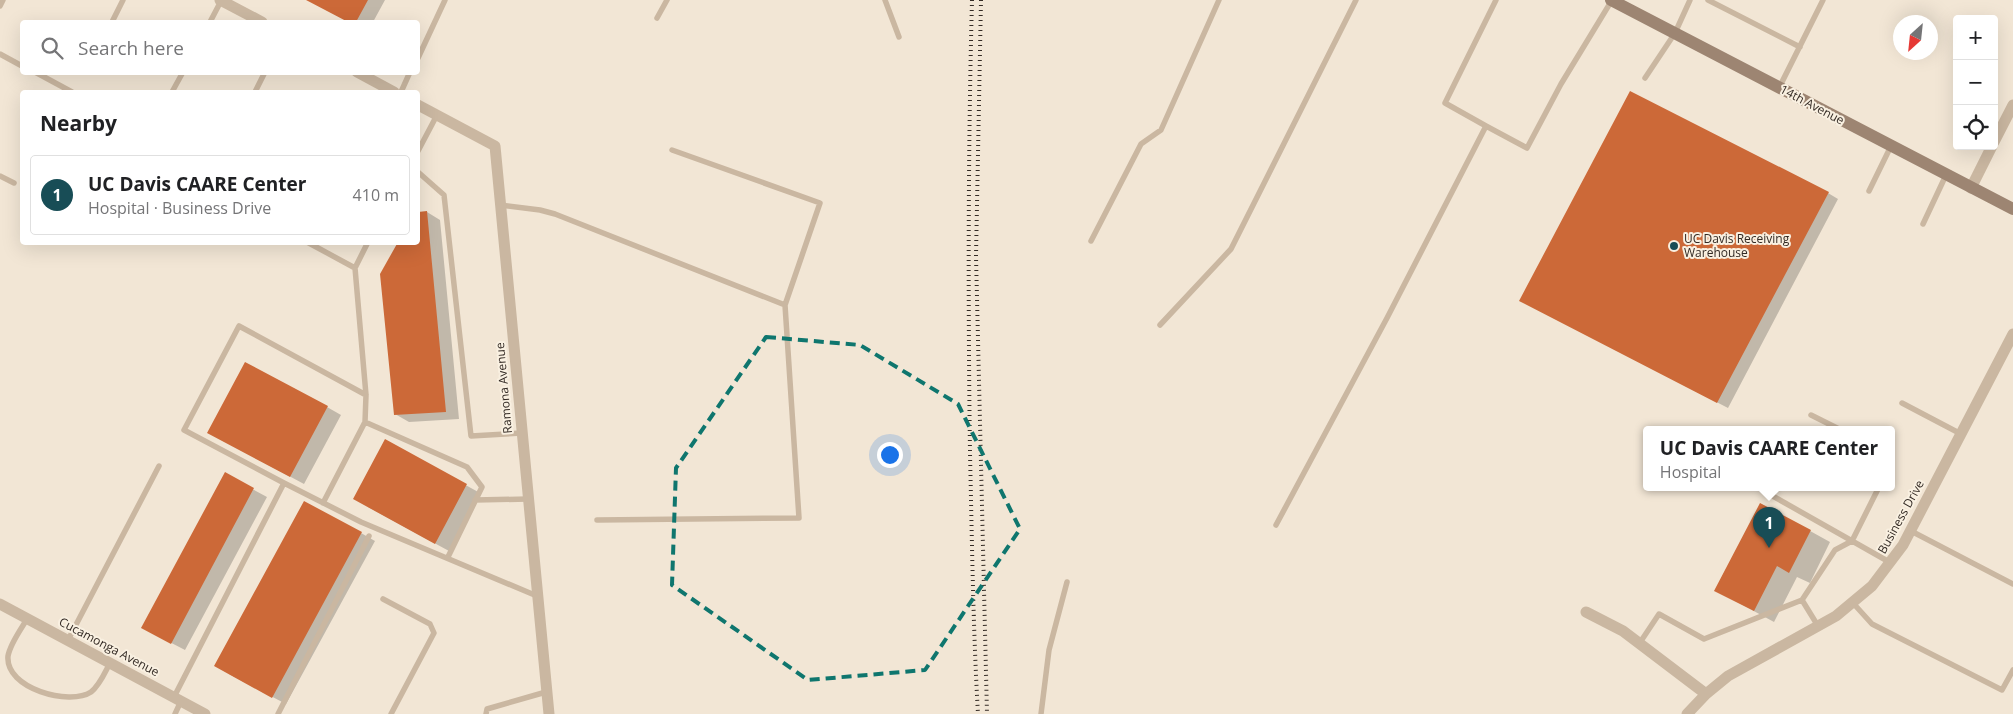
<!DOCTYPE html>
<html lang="en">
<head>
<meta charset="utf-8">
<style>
	:root { --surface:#fff; --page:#f2f2f2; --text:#202124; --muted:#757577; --line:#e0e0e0; --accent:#184d56 }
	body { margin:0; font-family:"Open Sans",sans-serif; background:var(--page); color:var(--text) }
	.controls { position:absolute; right:15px; top:15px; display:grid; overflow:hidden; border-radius:5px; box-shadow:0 5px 20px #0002 }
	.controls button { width:45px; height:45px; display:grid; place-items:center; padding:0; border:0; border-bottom:1px solid var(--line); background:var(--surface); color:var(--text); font:25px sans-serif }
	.compass { position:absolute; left:1893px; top:15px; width:45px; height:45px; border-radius:50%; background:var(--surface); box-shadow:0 5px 20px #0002; rotate:207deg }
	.you { position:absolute; left:889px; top:454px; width:18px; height:18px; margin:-12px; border:4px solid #fff; border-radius:50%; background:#1a73e8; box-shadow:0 0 0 8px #1a73e833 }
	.badge { display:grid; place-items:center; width:32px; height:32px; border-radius:50%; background:var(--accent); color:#fff; font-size:16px; font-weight:700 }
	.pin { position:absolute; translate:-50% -41px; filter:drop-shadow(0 1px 2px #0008) }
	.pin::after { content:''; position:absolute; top:26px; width:18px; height:15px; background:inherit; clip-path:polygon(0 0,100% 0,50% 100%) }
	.popup { position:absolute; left:1643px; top:426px; width:252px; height:65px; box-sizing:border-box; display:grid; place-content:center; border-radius:5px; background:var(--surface); filter:drop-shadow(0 1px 4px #0005); font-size:16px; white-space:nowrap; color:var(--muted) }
	.popup b { font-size:19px; color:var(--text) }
	.popup::after { content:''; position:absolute; left:50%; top:100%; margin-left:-10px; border:10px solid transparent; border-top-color:var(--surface) }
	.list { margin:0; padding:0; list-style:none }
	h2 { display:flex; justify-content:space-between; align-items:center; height:65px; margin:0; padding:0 20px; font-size:21px }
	h2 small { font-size:16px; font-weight:400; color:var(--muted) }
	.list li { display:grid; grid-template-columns:32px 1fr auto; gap:15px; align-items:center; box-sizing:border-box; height:80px; margin:0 10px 10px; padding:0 10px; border:1px solid var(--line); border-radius:5px }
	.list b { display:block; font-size:19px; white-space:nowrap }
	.list p { margin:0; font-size:16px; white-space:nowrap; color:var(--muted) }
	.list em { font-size:16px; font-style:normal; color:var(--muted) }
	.icon { flex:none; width:28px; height:28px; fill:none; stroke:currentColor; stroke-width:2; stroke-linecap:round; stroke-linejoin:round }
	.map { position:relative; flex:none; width:2013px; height:714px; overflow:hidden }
	.search { position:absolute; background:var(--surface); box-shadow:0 5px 20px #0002; left:20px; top:20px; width:400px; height:55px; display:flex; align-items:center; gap:12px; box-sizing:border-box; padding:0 18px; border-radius:5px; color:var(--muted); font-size:19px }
	.panel { position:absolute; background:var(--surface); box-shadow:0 5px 20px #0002; left:20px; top:90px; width:400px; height:155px; border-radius:5px }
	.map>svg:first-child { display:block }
	.shadow { fill:#0003 }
	.building { fill:#cc6938 }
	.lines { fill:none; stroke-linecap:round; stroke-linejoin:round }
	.service { stroke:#cab7a1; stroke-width:5.5 }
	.minor { stroke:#cab7a1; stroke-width:11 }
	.secondary { stroke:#9d8572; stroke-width:12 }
	.rail { stroke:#332a24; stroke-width:4; stroke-dasharray:1 4; stroke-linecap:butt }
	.marked { fill:none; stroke:#0f766e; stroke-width:4; stroke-dasharray:10 6; stroke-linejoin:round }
	.poi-dot { fill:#184d56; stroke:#f9f0e1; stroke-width:2 }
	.labels { text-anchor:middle; stroke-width:4; stroke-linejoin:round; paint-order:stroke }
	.street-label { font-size:12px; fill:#332a24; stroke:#f9f0e1 }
	.poi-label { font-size:12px; fill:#332a24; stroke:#f9f0e1; text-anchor:start }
</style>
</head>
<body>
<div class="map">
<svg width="2013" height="714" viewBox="0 0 2013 714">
	<rect width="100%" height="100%" fill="#f2e6d5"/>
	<!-- shadow -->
	<path class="shadow" d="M308,0H385L373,22H349Z
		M1828,193L1838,199L1728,408L1531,306Z
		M427,212L440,220L459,419L409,422L395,414L418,242V214Z
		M327,407L341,415L304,484L222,440Z
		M386,441L480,493L449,551L368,507Z
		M225,474L267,497L185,650L156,635Z
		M1761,504L1830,542L1810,583L1797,577L1774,622L1715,590Z
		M361,533L375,541L286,704L229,674Z"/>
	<!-- building -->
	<path class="building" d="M306,0H368L356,22H348Z
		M1630,91L1829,192L1717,403L1519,301Z
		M427,211L446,412L394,415L380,274L398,242H418V212Z
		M245,362L328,406L290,477L207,433Z
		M385,439L467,484L435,544L353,499Z
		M225,472L254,488L171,644L141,628Z
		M304,501L362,532L272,698L214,666Z
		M1760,503L1811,530L1789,573L1777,566L1754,611L1714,591Z"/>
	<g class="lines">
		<!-- service -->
		<path class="service" d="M885,0L899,37
			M1708,0L1800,47
			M0,6L3,0
			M657,18L667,0
			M112,22L123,0
			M210,22L221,1
			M0,54L22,66
			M418,58L445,0
			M35,72L72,92
			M1645,78L1675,33L1690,0
			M1779,88L1823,0
			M172,92L183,72
			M255,92L265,72
			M401,92L410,72
			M1486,126L1445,103L1496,0
			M418,151L437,115
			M418,172L444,195L471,436L522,433
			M0,176L14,183
			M1869,191L1891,146
			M500,205L540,210L555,214L785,305L820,203L672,150
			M1923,224L1946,175
			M1091,241L1141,144L1161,130L1219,0
			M307,242L355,268
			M1160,325L1231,249L1356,0
			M366,395L239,326L184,430L284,483L361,522L537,596
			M1902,403L1961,434
			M1811,415L1839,429
			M365,422L467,467L482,487L448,557
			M1771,495L1891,563
			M475,500L528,499
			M323,503L365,422L366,395L355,268L368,242
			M597,520L799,518L785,305
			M1276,525L1387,318L1486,126L1527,148L1561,84L1612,0
			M1911,531L2013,584
			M383,599L430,624L434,633L391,714
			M1802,600L1818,626
			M1853,603L1872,624L2002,690L2013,670
			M27,619C21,629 10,644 8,656C5,689 70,706 91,692C100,685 105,672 110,663
			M68,640L159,466
			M1639,644L1659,614L1704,639L1802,600L1835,550L1852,541L1879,487
			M174,697L284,483
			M175,714L181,701
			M278,714L369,536
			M486,714L487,709L546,692
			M1041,714L1049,650L1067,582"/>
		<!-- minor -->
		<path class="minor" d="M220,0L262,22
			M357,72L394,92
			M418,105L495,146L549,714
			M1994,142L2013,105
			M1971,188L1992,146
			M0,604L205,714
			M1586,612L1623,631L1706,694
			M1687,714L1706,694L1728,676L1836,616L1872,586L1903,545L2013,334"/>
		<!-- secondary -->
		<path class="secondary" d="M1611,0L2013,209"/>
		<!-- rail -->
		<path class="rail" d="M972,0C968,151 968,302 970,453C972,540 973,627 978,714
			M981,0L976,256L987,714"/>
	</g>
	<!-- marked area -->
	<path class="marked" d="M766,337L860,345L958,404L1020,529L925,670L808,680L672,585L676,468Z"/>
	<!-- markers -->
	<circle class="poi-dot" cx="1674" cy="246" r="5"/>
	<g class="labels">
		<!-- street labels -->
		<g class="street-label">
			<text transform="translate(1812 105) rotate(28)" y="4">14th Avenue</text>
			<text transform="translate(504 388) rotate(-95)" y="4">Ramona Avenue</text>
			<text transform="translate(1901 517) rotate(-61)" y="4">Business Drive</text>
			<text transform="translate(109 647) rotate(28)" y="4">Cucamonga Avenue</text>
		</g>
		<!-- poi labels -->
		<g class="poi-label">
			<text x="1684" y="243">UC Davis Receiving<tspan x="1684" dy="14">Warehouse</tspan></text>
		</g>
	</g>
</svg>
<div class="controls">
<button>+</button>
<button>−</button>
<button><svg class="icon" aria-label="locate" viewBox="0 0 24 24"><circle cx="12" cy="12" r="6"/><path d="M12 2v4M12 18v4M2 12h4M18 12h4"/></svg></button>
</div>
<svg class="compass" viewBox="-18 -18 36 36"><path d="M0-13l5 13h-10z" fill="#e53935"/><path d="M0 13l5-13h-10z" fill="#757577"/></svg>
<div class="you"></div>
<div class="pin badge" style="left:1769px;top:548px">1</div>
<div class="popup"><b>UC Davis CAARE Center</b>Hospital</div>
<div class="search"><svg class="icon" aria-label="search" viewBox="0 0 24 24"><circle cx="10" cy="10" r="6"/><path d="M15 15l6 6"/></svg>Search here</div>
<section class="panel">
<h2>Nearby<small></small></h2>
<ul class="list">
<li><span class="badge">1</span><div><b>UC Davis CAARE Center</b><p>Hospital · Business Drive</p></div><em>410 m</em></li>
</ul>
</section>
</div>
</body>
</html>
